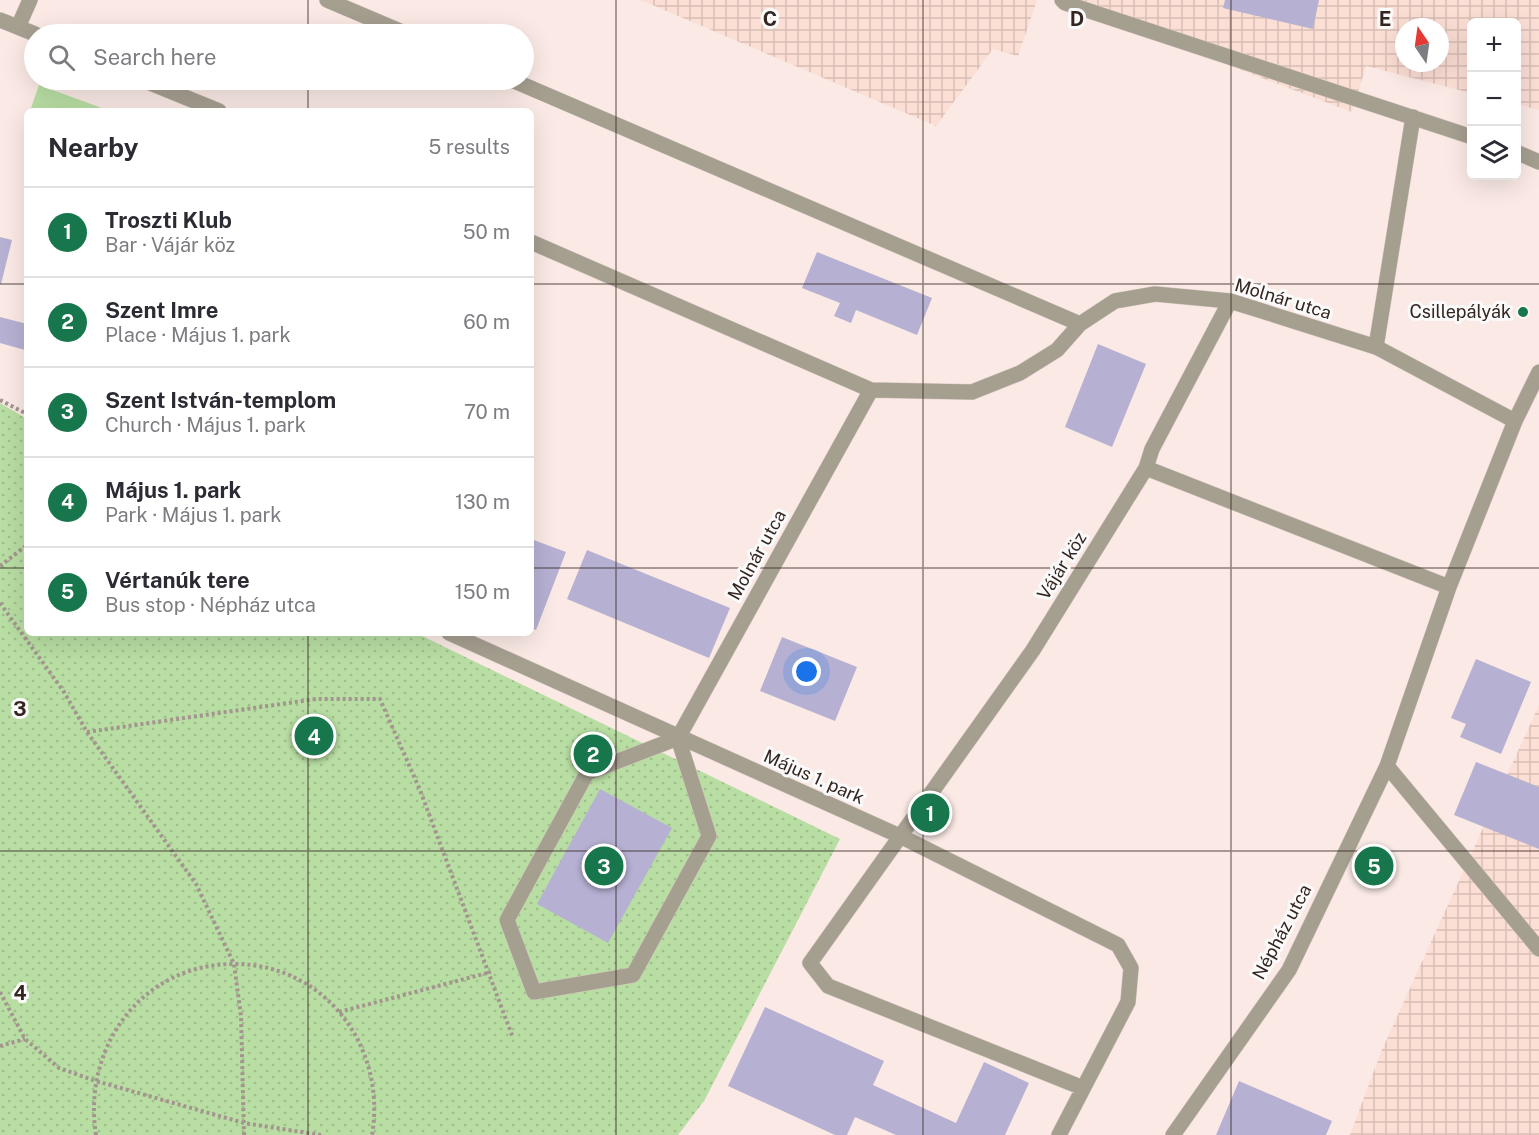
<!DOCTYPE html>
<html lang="en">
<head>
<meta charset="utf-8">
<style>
	:root { --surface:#fff; --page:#f2f2f3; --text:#2b2b33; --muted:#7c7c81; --line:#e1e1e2; --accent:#17764c }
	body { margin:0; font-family:"Public Sans",sans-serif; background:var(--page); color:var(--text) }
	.controls { position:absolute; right:18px; top:18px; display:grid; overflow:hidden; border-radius:9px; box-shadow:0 6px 24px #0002 }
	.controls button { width:54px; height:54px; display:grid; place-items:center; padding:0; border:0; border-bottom:2px solid var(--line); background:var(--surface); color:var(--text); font:30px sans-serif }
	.compass { position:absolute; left:1395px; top:18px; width:54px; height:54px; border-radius:50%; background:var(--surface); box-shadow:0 6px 24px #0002; rotate:347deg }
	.you { position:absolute; left:807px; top:672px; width:21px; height:21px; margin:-15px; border:4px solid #fff; border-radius:50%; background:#1a73e8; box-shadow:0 0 0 9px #1a73e833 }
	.badge { display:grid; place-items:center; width:39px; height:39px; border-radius:50%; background:var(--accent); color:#fff; font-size:20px; font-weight:700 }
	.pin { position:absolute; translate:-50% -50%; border:3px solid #fff; box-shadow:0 2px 6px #0006 }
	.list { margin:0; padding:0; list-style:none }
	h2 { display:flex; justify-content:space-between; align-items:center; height:78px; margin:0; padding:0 24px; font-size:26px }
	h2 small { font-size:20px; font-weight:400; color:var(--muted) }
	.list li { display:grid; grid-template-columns:39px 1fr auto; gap:18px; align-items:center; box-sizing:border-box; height:90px; padding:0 24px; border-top:2px solid var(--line) }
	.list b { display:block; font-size:22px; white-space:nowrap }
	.list p { margin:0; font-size:20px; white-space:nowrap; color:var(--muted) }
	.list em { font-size:20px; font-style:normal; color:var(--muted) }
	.icon { flex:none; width:33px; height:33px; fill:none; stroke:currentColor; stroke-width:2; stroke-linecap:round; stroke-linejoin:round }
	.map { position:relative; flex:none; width:1539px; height:1135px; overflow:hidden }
	.search { position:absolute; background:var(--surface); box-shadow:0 6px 24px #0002; left:24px; top:24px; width:510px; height:66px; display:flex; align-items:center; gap:15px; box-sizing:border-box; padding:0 21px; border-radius:33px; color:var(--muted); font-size:22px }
	.panel { position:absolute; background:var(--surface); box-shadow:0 6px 24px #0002; left:24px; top:108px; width:510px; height:528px; border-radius:9px }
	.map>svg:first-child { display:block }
	.industrial { fill:url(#industrial-grid); fill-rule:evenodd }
	.green { fill:url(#green-dots) }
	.pitch { fill:#b8dea3 }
	.building { fill:#b6b1d3 }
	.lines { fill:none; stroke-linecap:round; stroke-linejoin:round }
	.minor-casing { stroke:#d6c6c1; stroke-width:16 }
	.path { stroke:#a4948f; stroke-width:4; stroke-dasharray:3 3; stroke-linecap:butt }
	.minor { stroke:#a59f90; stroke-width:15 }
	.grid { fill:none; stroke:#342520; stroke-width:1.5; stroke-opacity:0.55 }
	.poi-dot { fill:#17764c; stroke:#fafafa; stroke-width:2 }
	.labels { text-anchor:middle; stroke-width:6; stroke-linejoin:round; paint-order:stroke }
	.street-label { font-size:18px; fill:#342520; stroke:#fafafa }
	.poi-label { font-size:18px; fill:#342520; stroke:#fafafa; text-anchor:end }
	.grid-label { font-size:20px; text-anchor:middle; font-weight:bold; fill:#342520; stroke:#fafafa; stroke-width:6; stroke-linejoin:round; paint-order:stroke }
</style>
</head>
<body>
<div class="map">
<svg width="1539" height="1135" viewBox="0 0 1539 1135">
	<defs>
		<pattern id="industrial-grid" width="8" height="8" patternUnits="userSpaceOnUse" patternTransform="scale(1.5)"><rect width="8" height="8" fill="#fbded4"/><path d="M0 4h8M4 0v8" fill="none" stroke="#d8beb6"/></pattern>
		<pattern id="green-dots" width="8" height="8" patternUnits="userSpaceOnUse" patternTransform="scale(1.5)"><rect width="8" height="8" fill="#b8dea3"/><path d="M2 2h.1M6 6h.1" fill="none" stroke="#9fbe8c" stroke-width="1.8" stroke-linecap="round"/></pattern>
	</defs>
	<rect width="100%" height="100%" fill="#fae9e4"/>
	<!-- industrial -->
	<path class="industrial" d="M641,0H1037L1018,56L993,49L936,126Z
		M1055,0H1539V110L1517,104L1516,22H1472L1471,93L1366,66L1352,112ZM1404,27H1440V63H1404Z
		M1539,705V1135H1350L1381,1052Z"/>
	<!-- green -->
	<path class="green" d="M0,403L27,419V633H416L840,839L704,1101L678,1135H0Z"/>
	<!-- pitch -->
	<path class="pitch" d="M39,85L110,111H30Z"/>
	<!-- building -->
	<path class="building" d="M1225,0H1319L1313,29L1223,8Z
		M0,237L12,240L1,284H0Z
		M817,252L932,298L917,335L856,310L851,323L834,316L840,303L802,288Z
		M0,317L27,324L25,350L0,343Z
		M1098,344L1146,364L1112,447L1065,427Z
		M531,539L566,552L536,630L531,628Z
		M587,550L730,608L709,658L567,599Z
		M782,637L857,667L835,721L760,691Z
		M1476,659L1531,682L1501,754L1460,737L1466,724L1451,718Z
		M1476,762L1539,787V849L1454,815Z
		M600,789L672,828L608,943L537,904Z
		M765,1007L884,1061L873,1085L956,1123L984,1062L1029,1083L1005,1135H896L855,1117L847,1135H835L728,1086Z
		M1239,1081L1332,1121L1326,1135H1216Z"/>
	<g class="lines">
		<!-- minor casing -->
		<g class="minor-casing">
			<path id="minor" d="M327,0L407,34
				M1062,0L1065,3L1472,137
				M0,20L35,34
				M18,27L30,0
				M143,80L219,111
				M512,80L1080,324
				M1516,152L1539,162
				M531,242L871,390L972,392L1020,373L1057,350L1080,324L1115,301L1155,294L1230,301L1376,347L1515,421
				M1376,347L1413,117
				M1146,468L1449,587
				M449,633L902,837L1118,945L1131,968L1128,1002L1059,1135
				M678,738L709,836L633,975L534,992L507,920L587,773Z
				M678,738L871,390
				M1387,766L1539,949
				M1083,1088L828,986L810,963L1033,650L1146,468L1152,449L1230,301
				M1173,1135L1289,970L1387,766L1449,587L1515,421L1539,372"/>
		</g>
		<!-- path -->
		<path class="path" d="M0,400L27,414
			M0,566L27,545
			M0,603L64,692L87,732L196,884L234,964L241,1016L244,1135
			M87,732L316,699H380L420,790L513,1038
			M0,992L25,1039L59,1068L96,1081L244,1123L321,1135
			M339,1012L491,972
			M0,1046L25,1039
			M96,1135C82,1048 141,964 234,964C326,964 387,1048 372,1135"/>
		<!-- minor -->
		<use href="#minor" class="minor"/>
	</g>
	<!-- grid -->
	<path class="grid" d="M308,0V34M616,0V1135M923,0V1135M1231,0V1135M308,80V111M0,284H27M531,284H1539M0,568H27M531,568H1539M308,633V1135M0,851H1539"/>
	<!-- markers -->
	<circle class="poi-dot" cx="1523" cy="312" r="6"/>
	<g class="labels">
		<!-- street labels -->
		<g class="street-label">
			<text transform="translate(1283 299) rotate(17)" y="6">Molnár utca</text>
			<text transform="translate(757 555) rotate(-61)" y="6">Molnár utca</text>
			<text transform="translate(1062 566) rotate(-58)" y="6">Vájár köz</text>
			<text transform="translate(814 777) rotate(24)" y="6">Május 1. park</text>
			<text transform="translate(1282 932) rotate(-62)" y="6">Népház utca</text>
		</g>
		<!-- poi labels -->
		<g class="poi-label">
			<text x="1511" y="318">Csillepályák</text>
		</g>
	</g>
	<g class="grid-label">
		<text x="770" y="26">C</text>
		<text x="1077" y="26">D</text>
		<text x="1385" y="26">E</text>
		<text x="20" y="716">3</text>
		<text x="20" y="1000">4</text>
	</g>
</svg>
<div class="controls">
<button>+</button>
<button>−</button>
<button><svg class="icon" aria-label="layers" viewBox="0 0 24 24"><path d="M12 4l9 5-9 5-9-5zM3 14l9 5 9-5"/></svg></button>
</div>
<svg class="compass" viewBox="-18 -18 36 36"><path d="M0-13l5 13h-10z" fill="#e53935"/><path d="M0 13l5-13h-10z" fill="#7c7c81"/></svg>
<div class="you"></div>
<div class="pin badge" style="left:930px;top:813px">1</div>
<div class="pin badge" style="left:593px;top:754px">2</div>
<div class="pin badge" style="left:604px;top:866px">3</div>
<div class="pin badge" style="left:314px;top:736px">4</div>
<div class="pin badge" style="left:1374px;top:866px">5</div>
<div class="search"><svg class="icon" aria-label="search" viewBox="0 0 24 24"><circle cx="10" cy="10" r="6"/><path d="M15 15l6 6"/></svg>Search here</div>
<section class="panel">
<h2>Nearby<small>5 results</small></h2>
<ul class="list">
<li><span class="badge">1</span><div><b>Troszti Klub</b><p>Bar · Vájár köz</p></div><em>50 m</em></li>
<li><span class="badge">2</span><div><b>Szent Imre</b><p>Place · Május 1. park</p></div><em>60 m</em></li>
<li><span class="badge">3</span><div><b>Szent István-templom</b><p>Church · Május 1. park</p></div><em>70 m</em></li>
<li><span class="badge">4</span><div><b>Május 1. park</b><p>Park · Május 1. park</p></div><em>130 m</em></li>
<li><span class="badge">5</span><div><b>Vértanúk tere</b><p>Bus stop · Népház utca</p></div><em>150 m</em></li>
</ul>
</section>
</div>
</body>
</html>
